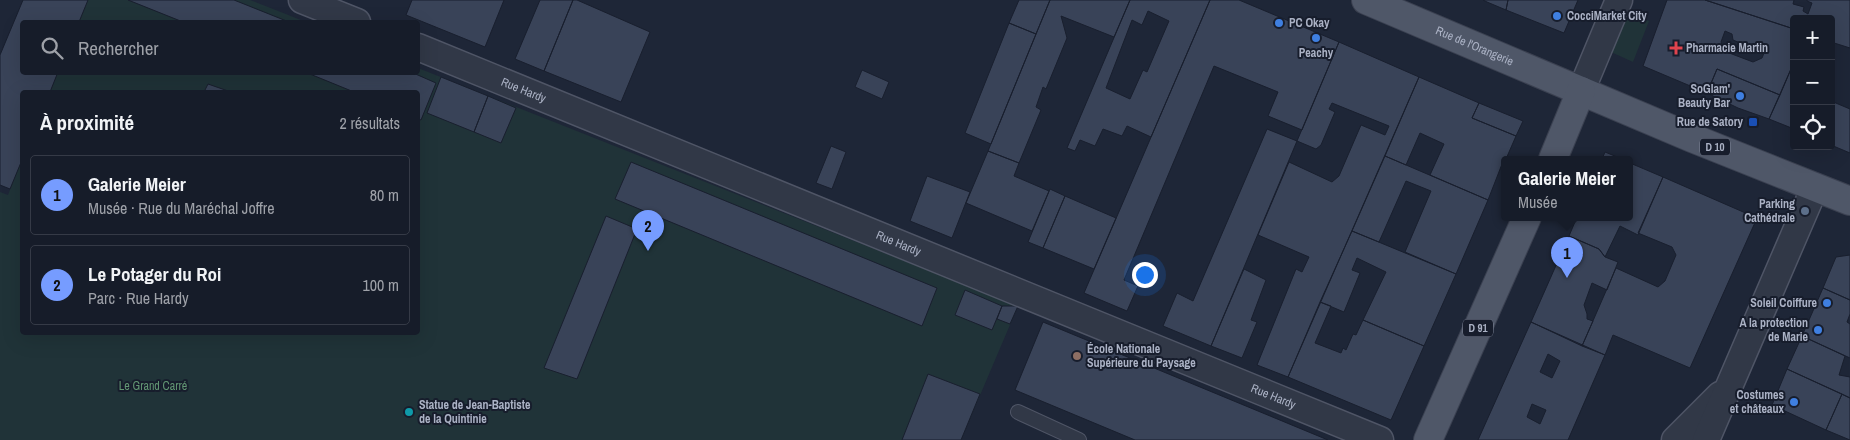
<!DOCTYPE html>
<html lang="fr">
<head>
<meta charset="utf-8">
<style>
	:root { --surface:#161c29; --page:#232935; --text:#f1f3f6; --muted:#9ea1a8; --line:#353a46; --accent:#769cff }
	body { margin:0; font-family:"Archivo Narrow",sans-serif; background:var(--page); color:var(--text) }
	.controls { position:absolute; right:15px; top:15px; display:grid; overflow:hidden; border-radius:5px; box-shadow:0 5px 20px #0002 }
	.controls button { width:45px; height:45px; display:grid; place-items:center; padding:0; border:0; border-bottom:1px solid var(--line); background:var(--surface); color:var(--text); font:25px sans-serif }
	.you { position:absolute; left:1144px; top:274px; width:18px; height:18px; margin:-12px; border:4px solid #fff; border-radius:50%; background:#1a73e8; box-shadow:0 0 0 8px #1a73e833 }
	.badge { display:grid; place-items:center; width:32px; height:32px; border-radius:50%; background:var(--accent); color:#111; font-size:16px; font-weight:700 }
	.pin { position:absolute; translate:-50% -41px; filter:drop-shadow(0 1px 2px #0008) }
	.pin::after { content:''; position:absolute; top:26px; width:18px; height:15px; background:inherit; clip-path:polygon(0 0,100% 0,50% 100%) }
	.popup { position:absolute; left:1501px; top:156px; width:132px; height:65px; box-sizing:border-box; display:grid; place-content:center; border-radius:5px; background:var(--surface); filter:drop-shadow(0 1px 4px #0005); font-size:16px; white-space:nowrap; color:var(--muted) }
	.popup b { font-size:19px; color:var(--text) }
	.popup::after { content:''; position:absolute; left:50%; top:100%; margin-left:-10px; border:10px solid transparent; border-top-color:var(--surface) }
	.list { margin:0; padding:0; list-style:none }
	h2 { display:flex; justify-content:space-between; align-items:center; height:65px; margin:0; padding:0 20px; font-size:21px }
	h2 small { font-size:16px; font-weight:400; color:var(--muted) }
	.list li { display:grid; grid-template-columns:32px 1fr auto; gap:15px; align-items:center; box-sizing:border-box; height:80px; margin:0 10px 10px; padding:0 10px; border:1px solid var(--line); border-radius:5px }
	.list b { display:block; font-size:19px; white-space:nowrap }
	.list p { margin:0; font-size:16px; white-space:nowrap; color:var(--muted) }
	.list em { font-size:16px; font-style:normal; color:var(--muted) }
	.icon { flex:none; width:28px; height:28px; fill:none; stroke:currentColor; stroke-width:2; stroke-linecap:round; stroke-linejoin:round }
	.map { position:relative; flex:none; width:1850px; height:440px; overflow:hidden }
	.search { position:absolute; background:var(--surface); box-shadow:0 5px 20px #0002; left:20px; top:20px; width:400px; height:55px; display:flex; align-items:center; gap:12px; box-sizing:border-box; padding:0 18px; border-radius:5px; color:var(--muted); font-size:19px }
	.panel { position:absolute; background:var(--surface); box-shadow:0 5px 20px #0002; left:20px; top:90px; width:400px; height:245px; border-radius:5px }
	.map>svg:first-child { display:block }
	.green { fill:#203338 }
	.building { fill:#394358; stroke:#191f2e; fill-rule:evenodd }
	.lines { fill:none; stroke-linecap:round; stroke-linejoin:round }
	.lane-casing { stroke:#4f5566; stroke-width:16 }
	.street-casing { stroke:#4f5566; stroke-width:29 }
	.primary-casing { stroke:#3b4151; stroke-width:30 }
	.lane { stroke:#313847; stroke-width:14 }
	.street { stroke:#313847; stroke-width:26 }
	.primary { stroke:#4f5768; stroke-width:28 }
	.shop-dot { fill:#3f7fe0; stroke:#171d2c; stroke-width:2 }
	.health-dot { fill:#e0444e; stroke:#171d2c; stroke-width:2 }
	.transit-dot { fill:#1a4fb4; stroke:#171d2c; stroke-width:2 }
	.service-dot { fill:#5c6f8a; stroke:#171d2c; stroke-width:2 }
	.education-dot { fill:#8d6e63; stroke:#171d2c; stroke-width:2 }
	.culture-dot { fill:#0f9aa8; stroke:#171d2c; stroke-width:2 }
	.labels { text-anchor:middle; stroke-width:4; stroke-linejoin:round; paint-order:stroke }
	.shield { fill:#171d2c; stroke:#7f8597; stroke-width:1 }
	.shield-label { font-size:11px; font-weight:bold; fill:#abb2c5 }
	.poi-label { font-size:12px; font-weight:bold; fill:#abb2c5; stroke:#171d2c; text-anchor:end }
	.street-label { font-size:12px; fill:#abb2c5; stroke:#171d2c }
	.park-label { font-size:12px; fill:#629673; stroke:#171d2c }
</style>
</head>
<body>
<div class="map">
<svg width="1850" height="440" viewBox="0 0 1850 440">
	<rect width="100%" height="100%" fill="#1e2637"/>
	<!-- green -->
	<path class="green" d="M84,0H250L306,22H75Z
		M1626,12L1649,21L1633,62L1611,52Z
		M418,68L1018,306L961,440H0V192L8,195L22,158V332H418V92H48L56,73L418,72Z"/>
	<!-- building -->
	<path class="building" d="M23,0H88L79,22H22V72H58L50,92H22V160L10,189L0,185V55Z
		M128,0H234L289,22H183Z
		M412,0H504L485,47L406,15Z
		M540,0H573L544,71L515,59Z
		M573,0H577L650,32L621,102L544,71Z
		M1019,0H1050L1036,34L1009,23Z
		M1050,0H1130L1114,37L1061,16L1067,38L1046,89L1043,87L1036,107L1041,110L1019,163L988,151Z
		M1130,0H1210L1151,137L1127,126L1122,136L1103,129L1095,146L1080,140L1075,151L1067,148ZM1148,11L1169,21L1147,72L1143,70L1130,99L1106,88L1132,20L1142,25Z
		M1210,0H1239L1339,42L1302,130L1268,116L1278,92L1214,66L1124,280L1138,286L1127,311L1084,293Z
		M1483,0H1508L1506,10L1487,2Z
		M1508,0H1578L1564,33L1506,10Z
		M1667,0H1705L1794,29V62L1780,95L1717,69L1707,93L1643,66ZM1725,31L1732,34L1733,40L1764,53L1762,58L1753,62L1724,51L1721,42Z
		M1705,0H1794L1793,4L1804,7L1803,11L1808,14L1812,3L1807,1V0H1850V48L1831,42V19H1794V29Z
		M1009,23L1036,34L991,144L965,133Z
		M1339,42L1419,77L1288,377L1257,365L1296,269L1302,272L1309,257L1258,235L1289,162L1332,182L1339,176L1361,125L1385,135L1389,126L1332,103L1329,109L1335,112L1321,145L1316,149L1297,141Z
		M1794,62V129L1769,119Z
		M1717,69L1780,95L1769,119L1738,108L1707,93Z
		M862,70L889,82L882,99L855,87Z
		M305,72H411L436,83L421,120L418,119V92H354Z
		M441,77L488,96L474,132L427,113Z
		M1419,77L1479,103L1472,118L1516,136L1506,159H1504L1488,200L1430,175L1444,144L1420,133L1406,165L1385,156Z
		M208,84L231,92H204Z
		M488,96L516,108L501,143L474,132Z
		M1831,101L1850,109V153L1831,145Z
		M1479,103L1523,121L1516,136L1472,118Z
		M1267,129L1297,141L1211,346L1163,326L1177,293L1193,301Z
		M831,146L846,152L832,189L816,183Z
		M988,151L1019,163L1014,176L1049,191L1032,231L966,203Z
		M1605,152L1622,159H1602Z
		M1385,156L1488,200L1456,274L1405,252L1431,191L1406,181L1379,242L1352,231Z
		M631,162L937,288L922,326L615,199Z
		M1630,163L1663,177L1638,235L1620,226L1605,257L1599,249L1569,236L1577,217H1630Z
		M927,176L970,192L952,238L910,221Z
		M1663,177L1757,218L1690,368L1613,335L1605,355L1582,346L1616,268L1658,287L1665,281L1676,255L1672,247L1638,233Z
		M1050,189L1065,196L1043,248L1028,242Z
		M1065,196L1116,218L1094,269L1043,248Z
		M606,216L637,229L577,379L544,368Z
		M1352,231L1456,274L1424,346L1363,320L1386,272L1357,258L1352,270L1360,273L1344,312L1320,302Z
		M1569,236L1599,249L1605,257L1618,262L1607,290L1592,283L1584,305L1587,314V319L1593,321L1582,346L1531,322Z
		M1850,255V300L1823,288L1836,257Z
		M1244,269L1266,280L1251,320L1257,322L1242,358L1211,346Z
		M1823,288L1850,300V314L1847,322L1850,324V358L1802,336Z
		M965,290L1002,306L992,330L955,315Z
		M1320,302L1331,306L1315,343L1341,353L1343,348L1346,350L1353,334L1356,335L1363,320L1424,346L1391,420L1288,377Z
		M1002,306H1018L1010,324L997,319Z
		M1043,322L1328,440H1135L1015,390Z
		M1531,322L1605,355L1568,440H1478ZM1548,354L1560,361L1552,378L1540,372ZM1532,404L1546,410L1540,424L1527,417Z
		M1802,336L1845,356L1839,375L1850,377V398L1787,369Z
		M1787,369L1842,394L1826,430L1772,405Z
		M928,374L980,394L961,440H902Z
		M1842,394L1850,398V440L1826,430Z"/>
	<g class="lines">
		<!-- lane casing -->
		<g class="lane-casing">
			<path id="lane" d="M1018,412L1079,440"/>
		</g>
		<!-- street casing -->
		<g class="street-casing">
			<g id="street">
				<path d="M302,0L357,22"/>
				<path id="s1" d="M418,47L1380,440"/>
				<path d="M1581,91L1619,0"/>
				<path d="M1675,440L1720,395"/>
				<path d="M1706,440L1815,187"/>
			</g>
		</g>
		<!-- primary casing -->
		<g class="primary-casing">
			<g id="primary">
				<path id="s2" d="M1366,0L1692,138L1850,201"/>
				<path d="M1553,159L1581,91"/>
				<path d="M1428,440L1527,217"/>
			</g>
		</g>
		<!-- lane -->
		<use href="#lane" class="lane"/>
		<!-- street -->
		<use href="#street" class="street"/>
		<!-- primary -->
		<use href="#primary" class="primary"/>
	</g>
	<!-- markers -->
	<g class="shop-dot">
		<circle cx="1557" cy="16" r="5"/>
		<circle cx="1279" cy="23" r="5"/>
		<circle cx="1316" cy="38" r="5"/>
		<circle cx="1740" cy="96" r="5"/>
		<circle cx="1827" cy="303" r="5"/>
		<circle cx="1818" cy="330" r="5"/>
		<circle cx="1794" cy="402" r="5"/>
	</g>
	<path class="health-dot" d="M1673.5 40.5h5v5h5v5h-5v5h-5v-5h-5v-5h5z"/>
	<rect class="transit-dot" x="1748" y="117" width="10" height="10" rx="2.5"/>
	<circle class="service-dot" cx="1805" cy="211" r="5"/>
	<circle class="education-dot" cx="1077" cy="356" r="5"/>
	<circle class="culture-dot" cx="409" cy="412" r="5"/>
	<g class="labels">
		<!-- shield labels -->
		<g class="shield">
			<rect x="1700" y="138.5" width="30" height="17" rx="4"/>
			<rect x="1463" y="319.5" width="30" height="17" rx="4"/>
		</g>
		<g class="shield-label">
			<text x="1715" y="151">D 10</text>
			<text x="1478" y="332">D 91</text>
		</g>
		<!-- poi labels -->
		<g class="poi-label">
			<text x="1567" y="20" text-anchor="start">CocciMarket City</text>
			<text x="1289" y="27" text-anchor="start">PC Okay</text>
			<text x="1686" y="52" text-anchor="start">Pharmacie Martin</text>
			<text x="1316" y="57" text-anchor="middle">Peachy</text>
			<text x="1730" y="93">SoGlam'<tspan x="1730" dy="14">Beauty Bar</tspan></text>
			<text x="1743" y="126">Rue de Satory</text>
			<text x="1795" y="208">Parking<tspan x="1795" dy="14">Cathédrale</tspan></text>
			<text x="1817" y="307">Soleil Coiffure</text>
			<text x="1808" y="327">A la protection<tspan x="1808" dy="14">de Marie</tspan></text>
			<text x="1087" y="353" text-anchor="start">École Nationale<tspan x="1087" dy="14">Supérieure du Paysage</tspan></text>
			<text x="1784" y="399">Costumes<tspan x="1784" dy="14">et châteaux</tspan></text>
			<text x="419" y="409" text-anchor="start">Statue de Jean-Baptiste<tspan x="419" dy="14">de la Quintinie</tspan></text>
		</g>
		<!-- street labels -->
		<g class="street-label">
			<text dy="4" stroke="none"><textPath href="#s2" startOffset="118">Rue de l'Orangerie</textPath></text>
			<text dy="4" stroke="none"><textPath href="#s1" startOffset="114">Rue Hardy</textPath></text>
			<text dy="4" stroke="none"><textPath href="#s1" startOffset="519">Rue Hardy</textPath></text>
			<text dy="4" stroke="none"><textPath href="#s1" startOffset="924">Rue Hardy</textPath></text>
		</g>
		<!-- park labels -->
		<g class="park-label">
			<text x="153" y="390">Le Grand Carré</text>
		</g>
	</g>
</svg>
<div class="controls">
<button>+</button>
<button>−</button>
<button><svg class="icon" aria-label="locate" viewBox="0 0 24 24"><circle cx="12" cy="12" r="6"/><path d="M12 2v4M12 18v4M2 12h4M18 12h4"/></svg></button>
</div>
<div class="you"></div>
<div class="pin badge" style="left:1567px;top:278px">1</div>
<div class="popup"><b>Galerie Meier</b>Musée</div>
<div class="pin badge" style="left:648px;top:251px">2</div>
<div class="search"><svg class="icon" aria-label="search" viewBox="0 0 24 24"><circle cx="10" cy="10" r="6"/><path d="M15 15l6 6"/></svg>Rechercher</div>
<section class="panel">
<h2>À proximité<small>2 résultats</small></h2>
<ul class="list">
<li><span class="badge">1</span><div><b>Galerie Meier</b><p>Musée · Rue du Maréchal Joffre</p></div><em>80 m</em></li>
<li><span class="badge">2</span><div><b>Le Potager du Roi</b><p>Parc · Rue Hardy</p></div><em>100 m</em></li>
</ul>
</section>
</div>
</body>
</html>
